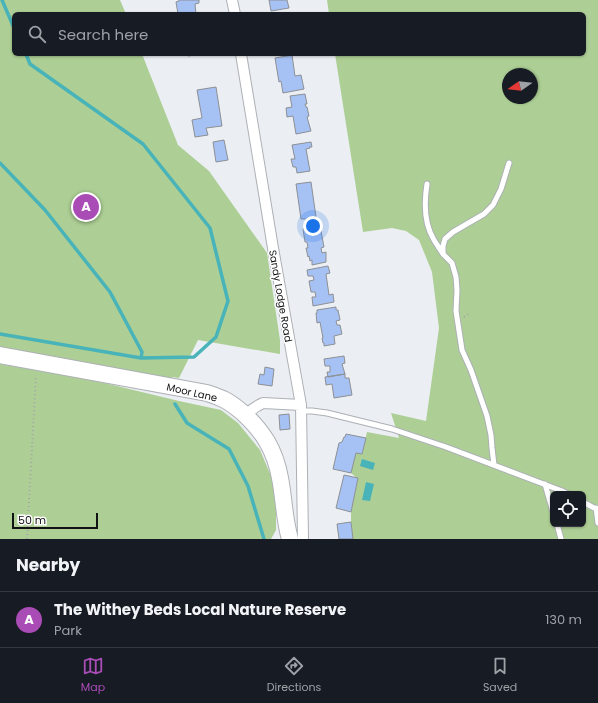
<!DOCTYPE html>
<html lang="en">
<head>
<meta charset="utf-8">
<style>
	:root { --surface:#171b24; --page:#20242c; --text:#f1f3f6; --muted:#9ea1a6; --line:#363941; --accent:#a94cb6 }
	body { margin:0; font-family:Poppins,sans-serif; background:var(--page); color:var(--text) }
	.controls { position:absolute; right:12px; bottom:12px; display:grid; overflow:hidden; border-radius:6px; box-shadow:0 1px 3px #0004 }
	.controls button { width:36px; height:36px; display:grid; place-items:center; padding:0; border:0; border-bottom:1px solid var(--line); background:var(--surface); color:var(--text); font:20px sans-serif }
	.compass { position:absolute; left:502px; top:68px; width:36px; height:36px; border-radius:50%; background:var(--surface); box-shadow:0 1px 3px #0004; rotate:256deg }
	.scale { position:absolute; left:12px; bottom:10px; width:86px; box-sizing:border-box; padding-left:4px; border:2px solid #111213; border-top:0; font-size:11px; line-height:14px; white-space:nowrap; color:#111213; -webkit-text-stroke:3px #fff; paint-order:stroke }
	.you { position:absolute; left:313px; top:226px; width:14px; height:14px; margin:-10px; border:3px solid #fff; border-radius:50%; background:#1a73e8; box-shadow:0 0 0 6px #1a73e833 }
	.badge { display:grid; place-items:center; width:26px; height:26px; border-radius:50%; background:var(--accent); color:#fff; font-size:13px; font-weight:700 }
	.pin { position:absolute; translate:-50% -50%; border:2px solid #fff; box-shadow:0 1px 4px #0006 }
	.list { margin:0; padding:0; list-style:none }
	h2 { display:flex; justify-content:space-between; align-items:center; height:52px; margin:0; padding:0 16px; font-size:17px }
	h2 small { font-size:13px; font-weight:400; color:var(--muted) }
	.list li { display:grid; grid-template-columns:26px 1fr auto; gap:12px; align-items:center; box-sizing:border-box; height:56px; padding:0 16px; border-top:1px solid var(--line) }
	.list b { display:block; font-size:15px; white-space:nowrap }
	.list p { margin:0; font-size:13px; white-space:nowrap; color:var(--muted) }
	.list em { font-size:13px; font-style:normal; color:var(--muted) }
	.icon { flex:none; width:22px; height:22px; fill:none; stroke:currentColor; stroke-width:2; stroke-linecap:round; stroke-linejoin:round }
	.map { position:relative; flex:none; width:598px; height:539px; overflow:hidden }
	.search { position:absolute; background:var(--surface); box-shadow:0 1px 3px #0004; left:12px; right:12px; top:12px; height:44px; display:flex; align-items:center; gap:10px; box-sizing:border-box; padding:0 14px; border-radius:6px; color:var(--muted); font-size:15px }
	.sheet { height:108px; background:var(--surface) }
	nav { display:flex; justify-content:space-around; align-items:center; box-sizing:border-box; height:56px; border-top:1px solid var(--line); background:var(--surface); font-size:11px; color:var(--muted) }
	nav a { display:grid; justify-items:center; gap:2px }
	nav .on { color:var(--accent) }
	.map>svg:first-child { display:block }
	.green { fill:#adcf95; fill-rule:evenodd }
	.water { fill:#48b3b8 }
	.lines { fill:none; stroke-linecap:round; stroke-linejoin:round }
	.stream { stroke:#48b3b8; stroke-width:3.5 }
	.building { fill:#a6c1f4; stroke:#8d9094 }
	.service-casing { stroke:#adb0b4; stroke-width:7 }
	.minor-casing { stroke:#adb0b4; stroke-width:12 }
	.primary-casing { stroke:#adb0b4; stroke-width:18 }
	.path { stroke:#a3a5a9; stroke-width:2; stroke-dasharray:1 3; stroke-linecap:butt }
	.service { stroke:#fff; stroke-width:5 }
	.minor { stroke:#fff; stroke-width:10 }
	.primary { stroke:#fff; stroke-width:16 }
	.labels { text-anchor:middle; stroke-width:3; stroke-linejoin:round; paint-order:stroke }
	.street-label { font-size:10px; fill:#111213; stroke:#fff }
</style>
</head>
<body>
<div class="map">
<svg width="598" height="539" viewBox="0 0 598 539">
	<rect width="100%" height="100%" fill="#ebeef3"/>
	<!-- green -->
	<path class="green" d="M0,0H120L126,14H14V54H142L178,145L209,171L267,253L280,340V354L198,340L179,378L172,377L170,386L0,355Z
		M327,0H598V539H353L351,522V512L358,479L351,473L356,453L362,454L367,432L399,438L391,413L426,421L439,328L432,272L419,240L406,231L392,228L363,232L335,54H584V14H329ZM508,74H532V98H508ZM553,494H583V524H553Z
		M0,364L92,380L179,401L221,410L238,423L260,450L271,476L276,498V530L271,539H0Z"/>
	<!-- water -->
	<path class="water" d="M362,459L375,463L373,470L360,466Z
		M366,482L374,484L370,501L362,500Z"/>
	<g class="lines">
		<!-- stream -->
		<path class="stream" d="M2,0L14,28
			M26,54L30,64L143,144L210,228L228,301L216,337L194,357L141,358
			M0,163L45,210L110,292L142,352L141,358L0,334
			M175,404L187,423L229,449L248,486L264,539"/>
	</g>
	<!-- building -->
	<path class="building" d="M179,0H199V3L195,4L196,14H178L176,2L179,1Z
		M269,0H287L289,8L271,11Z
		M187,54H202L188,56Z
		M292,55L295,76L301,75L304,89L283,93L281,81L279,82L275,58Z
		M216,87L222,126L206,128L208,135L195,137L192,120L202,118L197,90Z
		M305,94L307,104H305L306,107H307L309,116L307,117L311,131L296,134L293,116L287,117L286,108L292,107L290,96Z
		M224,140L228,160L216,162L213,142Z
		M311,142L312,147H309L310,148L306,149L310,171L297,173L296,167H293L291,159H295L292,145Z
		M311,182L316,217H311V219H301L296,184Z
		M320,226L324,247L321,248L322,253L326,252V262L312,265V260L310,261L309,256L308,257L306,248H308L307,242H305L303,229Z
		M328,266L330,273L326,274L329,295L333,294L334,302L313,306L312,297H316L315,292H311L309,281L314,280L313,276H308L307,270Z
		M336,307V310H338L340,320L336,321L337,325H340L342,334L334,336L335,344L324,346V343H323L322,338H323L320,322L317,323L316,313H317V310Z
		M344,356L345,363L342,364L345,374L328,377L327,372H330V366H325L324,359Z
		M265,367L274,369L272,386L258,384L260,374L264,375Z
		M345,374V378H349L352,395L334,398L332,384L326,385L325,377Z
		M289,414L290,429L280,430L279,415Z
		M346,434L366,438L362,454L356,453L351,473L333,469L339,443L342,442L344,437H345Z
		M344,475L358,478L351,512L336,508Z
		M351,522L353,539H339L337,524Z"/>
	<g class="lines">
		<!-- service casing -->
		<g class="service-casing">
			<path id="service" d="M427,184C424,203 424,224 434,240C437,245 440,249 443,254
				M301,411H312L327,413L392,429L446,447L562,491L568,494
				M494,465L492,448L491,435L487,416L471,370L462,350L456,311L457,290L456,277L452,263L443,254V246L445,239L453,232L484,214L493,205L501,189L509,163
				M545,484L553,512
				M583,502L598,510
				M596,508L598,523
				M557,524L561,539"/>
		</g>
		<!-- minor casing -->
		<g class="minor-casing">
			<path id="minor" d="M232,0L235,14
				M241,54L273,248L301,405L303,539
				M246,415C251,410 256,406 263,403L301,405"/>
		</g>
		<!-- primary casing -->
		<g class="primary-casing">
			<path id="primary" d="M0,355L207,393C213,395 219,397 225,400C231,403 237,408 242,412C263,431 275,450 280,478C284,498 284,519 290,539"/>
		</g>
		<!-- path -->
		<path class="path" d="M464,317L470,313
			M27,539L36,375"/>
		<!-- service -->
		<use href="#service" class="service"/>
		<!-- minor -->
		<use href="#minor" class="minor"/>
		<!-- primary -->
		<use href="#primary" class="primary"/>
	</g>
	<g class="labels">
		<!-- street labels -->
		<g class="street-label">
			<text transform="translate(281 296) rotate(80)" y="4">Sandy Lodge Road</text>
			<text transform="translate(192 392) rotate(13)" y="4">Moor Lane</text>
		</g>
	</g>
</svg>
<div class="controls">
<button><svg class="icon" aria-label="locate" viewBox="0 0 24 24"><circle cx="12" cy="12" r="6"/><path d="M12 2v4M12 18v4M2 12h4M18 12h4"/></svg></button>
</div>
<svg class="compass" viewBox="-18 -18 36 36"><path d="M0-13l5 13h-10z" fill="#e53935"/><path d="M0 13l5-13h-10z" fill="#9ea1a6"/></svg>
<div class="scale">50 m</div>
<div class="you"></div>
<div class="pin badge" style="left:86px;top:207px">A</div>
<div class="search"><svg class="icon" aria-label="search" viewBox="0 0 24 24"><circle cx="10" cy="10" r="6"/><path d="M15 15l6 6"/></svg>Search here</div>
</div>
<section class="sheet">
<h2>Nearby<small></small></h2>
<ul class="list">
<li><span class="badge">A</span><div><b>The Withey Beds Local Nature Reserve</b><p>Park</p></div><em>130 m</em></li>
</ul>
</section>
<nav>
<a class="on"><svg class="icon" aria-label="map" viewBox="0 0 24 24"><path d="M3 6l6-2 6 2 6-2v14l-6 2-6-2-6 2zM9 4v14M15 6v14"/></svg>Map</a>
<a><svg class="icon" aria-label="directions" viewBox="0 0 24 24"><path d="M12 3l9 9-9 9-9-9zM9 14v-3h6M13 9l2 2-2 2"/></svg>Directions</a>
<a><svg class="icon" aria-label="saved" viewBox="0 0 24 24"><path d="M7 4h10v16l-5-4-5 4z"/></svg>Saved</a>
</nav>
</body>
</html>
